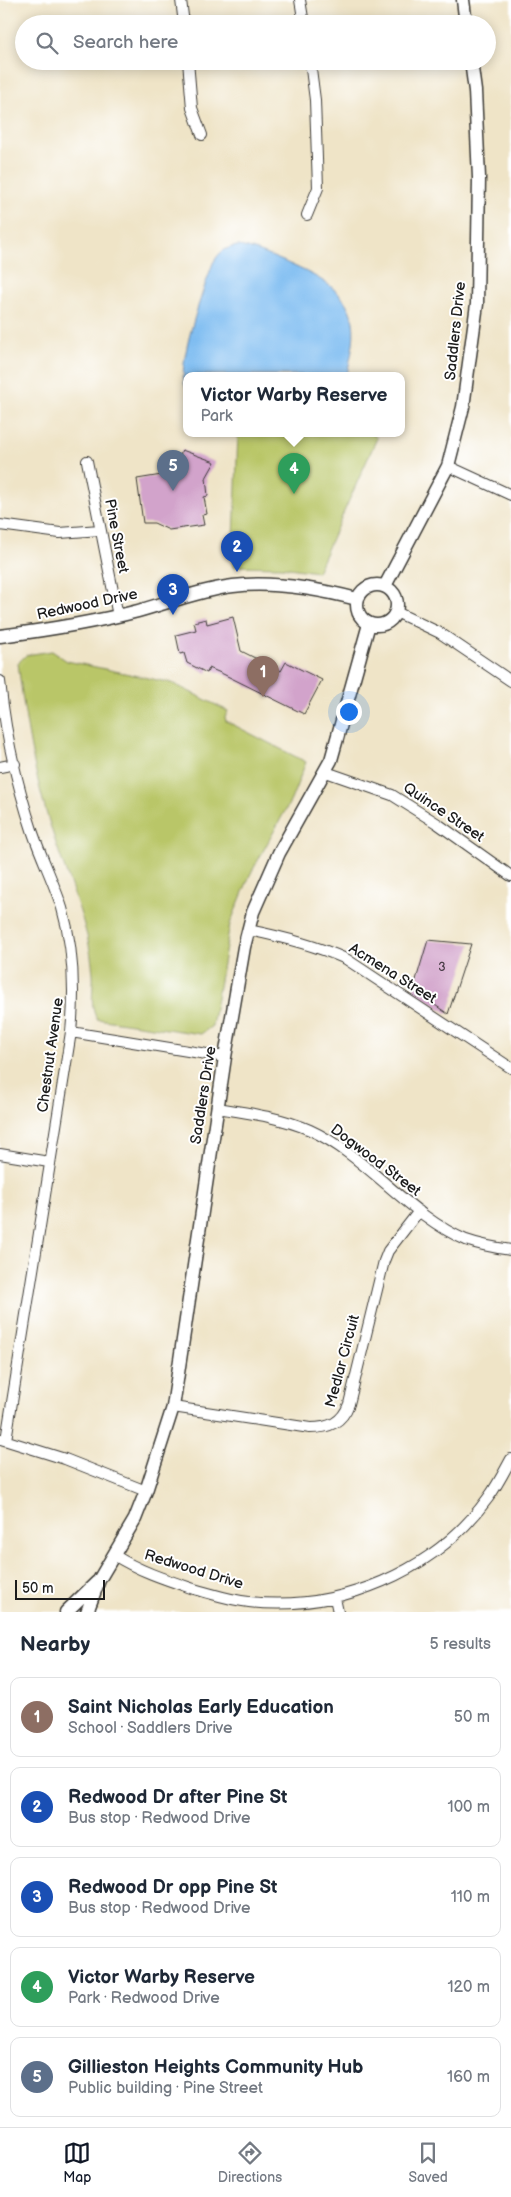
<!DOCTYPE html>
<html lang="en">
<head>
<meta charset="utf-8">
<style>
	:root { --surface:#fff; --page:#f2f2f3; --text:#1f2937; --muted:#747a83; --line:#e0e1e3; --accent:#111827 }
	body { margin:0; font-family:"Balsamiq Sans",sans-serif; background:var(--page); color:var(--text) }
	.scale { position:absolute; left:15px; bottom:12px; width:90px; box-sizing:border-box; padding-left:5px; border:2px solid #1c1c1c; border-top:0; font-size:14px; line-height:18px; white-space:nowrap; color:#1c1c1c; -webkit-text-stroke:4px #fff; paint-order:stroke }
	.you { position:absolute; left:348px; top:711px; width:18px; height:18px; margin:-12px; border:4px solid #fff; border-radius:50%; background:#1a73e8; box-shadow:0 0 0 8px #1a73e833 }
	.badge { display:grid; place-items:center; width:32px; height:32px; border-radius:50%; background:var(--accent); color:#fff; font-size:16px; font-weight:700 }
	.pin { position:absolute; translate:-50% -41px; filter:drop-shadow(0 1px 2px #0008) }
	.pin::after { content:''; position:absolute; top:26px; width:18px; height:15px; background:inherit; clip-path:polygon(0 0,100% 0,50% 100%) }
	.popup { position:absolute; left:183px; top:372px; width:222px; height:65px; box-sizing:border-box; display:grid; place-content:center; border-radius:10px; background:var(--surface); filter:drop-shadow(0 1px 4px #0005); font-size:16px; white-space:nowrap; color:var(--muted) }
	.popup b { font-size:19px; color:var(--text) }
	.popup::after { content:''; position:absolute; left:50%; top:100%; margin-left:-10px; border:10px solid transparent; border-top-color:var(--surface) }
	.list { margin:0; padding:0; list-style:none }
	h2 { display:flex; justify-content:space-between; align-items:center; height:65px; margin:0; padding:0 20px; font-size:21px }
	h2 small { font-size:16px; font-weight:400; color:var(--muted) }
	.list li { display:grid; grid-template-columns:32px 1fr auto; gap:15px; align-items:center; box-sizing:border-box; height:80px; margin:0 10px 10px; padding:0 10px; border:1px solid var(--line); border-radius:10px }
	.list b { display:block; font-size:19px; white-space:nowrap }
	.list p { margin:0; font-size:16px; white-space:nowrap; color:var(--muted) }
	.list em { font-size:16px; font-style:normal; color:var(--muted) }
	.icon { flex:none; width:28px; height:28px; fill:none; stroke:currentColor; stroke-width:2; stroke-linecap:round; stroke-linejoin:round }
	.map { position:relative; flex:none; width:511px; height:1612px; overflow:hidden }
	.search { position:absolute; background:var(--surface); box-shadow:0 2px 12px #0003; left:15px; right:15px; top:15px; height:55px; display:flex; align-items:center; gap:12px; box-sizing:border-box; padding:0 18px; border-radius:28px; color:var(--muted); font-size:19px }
	.sheet { height:515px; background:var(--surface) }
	nav { display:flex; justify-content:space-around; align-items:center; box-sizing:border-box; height:70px; border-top:1px solid var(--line); background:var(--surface); font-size:14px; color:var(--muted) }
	nav a { display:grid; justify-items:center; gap:2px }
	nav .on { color:var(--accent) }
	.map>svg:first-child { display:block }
	.green { fill:#b9c668; stroke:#6a7142 }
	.water { fill:#7dbcf1; stroke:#4c6c86 }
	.building { fill:#d2a3cb }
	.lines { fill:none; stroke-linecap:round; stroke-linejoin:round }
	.minor-casing { stroke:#3c3a36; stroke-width:12 }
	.tertiary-casing { stroke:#3c3a36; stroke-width:15 }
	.minor { stroke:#fff; stroke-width:10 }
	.tertiary { stroke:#fff; stroke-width:12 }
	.labels { text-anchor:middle; stroke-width:4; stroke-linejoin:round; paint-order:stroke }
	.number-label { font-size:12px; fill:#4a3e48 }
	.street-label { font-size:15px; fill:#1c1c1c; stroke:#fff }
</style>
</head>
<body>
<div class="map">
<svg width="511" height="1612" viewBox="0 0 511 1612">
	<rect width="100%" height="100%" fill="#fff"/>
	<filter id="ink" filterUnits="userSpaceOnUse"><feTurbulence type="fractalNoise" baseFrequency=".02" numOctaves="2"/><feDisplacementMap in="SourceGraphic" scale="10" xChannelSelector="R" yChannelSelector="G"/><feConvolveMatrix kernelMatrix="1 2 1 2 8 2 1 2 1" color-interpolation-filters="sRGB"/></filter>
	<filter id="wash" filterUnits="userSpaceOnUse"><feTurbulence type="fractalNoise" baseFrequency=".0096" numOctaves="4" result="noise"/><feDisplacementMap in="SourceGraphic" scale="20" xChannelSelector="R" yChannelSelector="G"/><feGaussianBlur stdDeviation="1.12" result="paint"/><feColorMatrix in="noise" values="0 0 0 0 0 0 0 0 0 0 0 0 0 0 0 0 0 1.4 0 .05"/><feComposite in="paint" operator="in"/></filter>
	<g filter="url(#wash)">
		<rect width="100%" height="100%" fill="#efe4c7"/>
		<!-- green -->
		<path class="green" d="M238,433H371L377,438L317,572L282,567L233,566Z
			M52,651L67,661L172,683L228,711L225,717L226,721L306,762L291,800L250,875L230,924L212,1026L201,1034L97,1019C89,1006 94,988 93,974C92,962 90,948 87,936C78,900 63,867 52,831C34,776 25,720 18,663L26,655Z"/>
		<!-- water -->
		<path class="water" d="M239,246C255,249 268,255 283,261C311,274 347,287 353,322C356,340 350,358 347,375H186V388C174,369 205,285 213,263C220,251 226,247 239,246Z"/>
		<g id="blocks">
			<!-- building -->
			<path class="building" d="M182,450L215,462L206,478L208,496L204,497L207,514L202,515L204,525L169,530L154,523H143L137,479L174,473Z
				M233,617L241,651L281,671L286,662L322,680L304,714L223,674L209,668L207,673L187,663L184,653L180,654L176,635L196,630L194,622L206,619L207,624Z
				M428,940L471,944L448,1014L413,990Z"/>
		</g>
	</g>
	<g filter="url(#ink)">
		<use href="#blocks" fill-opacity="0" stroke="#3c3a36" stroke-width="1"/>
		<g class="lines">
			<!-- minor casing -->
			<g class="minor-casing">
				<path id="minor" d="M181,0L184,24
					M300,0L304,24
					M188,61L192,108L202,135
					M307,215L318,188L315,100L310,61
					M87,461L118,616
					M448,466L511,495
					M0,525L60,533L100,530
					M396,612L440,633L511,681
					M0,681C5,732 17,785 33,833C42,859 54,883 62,908C74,949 75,990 71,1032L6,1440
					M0,767L15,764
					M326,772L392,795L438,824L511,876
					M248,930C283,937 314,945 346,959L511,1068
					M71,1032L225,1057
					M217,1108C249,1113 280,1117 310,1130C367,1156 409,1216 466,1240C480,1245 497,1248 511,1250
					M0,1154L49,1162
					M173,1407L310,1428C329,1428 342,1423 349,1404L384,1261L388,1251L419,1211
					M1,1439L65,1459L146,1491
					M114,1555C139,1571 167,1580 194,1589C213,1594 230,1600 249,1602C339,1612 435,1572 488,1498C497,1486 504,1472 511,1459
					M335,1598L338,1612"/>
			</g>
			<!-- tertiary casing -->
			<g class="tertiary-casing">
				<path id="tertiary" d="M463,0L466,24
					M357 605a20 20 0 1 1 40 0a20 20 0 1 1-40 0Z
					M385,586L448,466L463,407L477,304L479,178L475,91L471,61
					M0,636C47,630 92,623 138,611C170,602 201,590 233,586C274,581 318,589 357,599
					M66,1612L97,1582
					M87,1612L99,1580L135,1519L146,1491L173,1407L225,1057L244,947L253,912L279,853L331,760L369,624"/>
			</g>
			<!-- minor -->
			<use href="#minor" class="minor"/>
			<!-- tertiary -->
			<use href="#tertiary" class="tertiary"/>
		</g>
	</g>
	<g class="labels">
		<!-- number labels -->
		<g class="number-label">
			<text x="442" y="971">3</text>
		</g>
		<!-- street labels -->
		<g class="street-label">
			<text transform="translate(455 331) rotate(-84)" y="5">Saddlers Drive</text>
			<text transform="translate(117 536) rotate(79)" y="5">Pine Street</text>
			<text transform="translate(87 604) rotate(-12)" y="5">Redwood Drive</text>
			<text transform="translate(444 812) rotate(34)" y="5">Quince Street</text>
			<text transform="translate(393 973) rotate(32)" y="5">Acmena Street</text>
			<text transform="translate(50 1055) rotate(-82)" y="5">Chestnut Avenue</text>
			<text transform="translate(203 1095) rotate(-81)" y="5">Saddlers Drive</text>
			<text transform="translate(376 1160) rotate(37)" y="5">Dogwood Street</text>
			<text transform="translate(342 1361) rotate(-75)" y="5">Medlar Circuit</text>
			<text transform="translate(194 1569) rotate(17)" y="5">Redwood Drive</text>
		</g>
	</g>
</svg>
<div class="scale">50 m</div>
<div class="you"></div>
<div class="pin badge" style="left:263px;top:697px;background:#8d6e63">1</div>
<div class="pin badge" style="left:237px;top:572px;background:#1a4fb4">2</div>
<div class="pin badge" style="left:173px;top:615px;background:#1a4fb4">3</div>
<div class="pin badge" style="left:294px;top:494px;background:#2e9e5b">4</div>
<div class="popup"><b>Victor Warby Reserve</b>Park</div>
<div class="pin badge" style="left:173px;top:491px;background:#5c6f8a">5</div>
<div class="search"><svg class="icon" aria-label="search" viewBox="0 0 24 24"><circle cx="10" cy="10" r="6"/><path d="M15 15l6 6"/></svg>Search here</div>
</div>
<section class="sheet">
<h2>Nearby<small>5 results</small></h2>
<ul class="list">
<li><span class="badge" style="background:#8d6e63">1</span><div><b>Saint Nicholas Early Education</b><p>School · Saddlers Drive</p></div><em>50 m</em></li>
<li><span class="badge" style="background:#1a4fb4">2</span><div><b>Redwood Dr after Pine St</b><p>Bus stop · Redwood Drive</p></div><em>100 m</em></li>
<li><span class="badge" style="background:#1a4fb4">3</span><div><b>Redwood Dr opp Pine St</b><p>Bus stop · Redwood Drive</p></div><em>110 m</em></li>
<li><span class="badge" style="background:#2e9e5b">4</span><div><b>Victor Warby Reserve</b><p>Park · Redwood Drive</p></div><em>120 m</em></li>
<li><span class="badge" style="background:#5c6f8a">5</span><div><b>Gillieston Heights Community Hub</b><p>Public building · Pine Street</p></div><em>160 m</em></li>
</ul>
</section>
<nav>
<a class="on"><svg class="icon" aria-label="map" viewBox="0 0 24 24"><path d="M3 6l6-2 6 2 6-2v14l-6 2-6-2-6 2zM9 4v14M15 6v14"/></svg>Map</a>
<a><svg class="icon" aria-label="directions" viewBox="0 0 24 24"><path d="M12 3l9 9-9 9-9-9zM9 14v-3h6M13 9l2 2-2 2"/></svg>Directions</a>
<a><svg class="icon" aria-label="saved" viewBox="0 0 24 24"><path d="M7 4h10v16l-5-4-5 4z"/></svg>Saved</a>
</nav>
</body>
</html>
